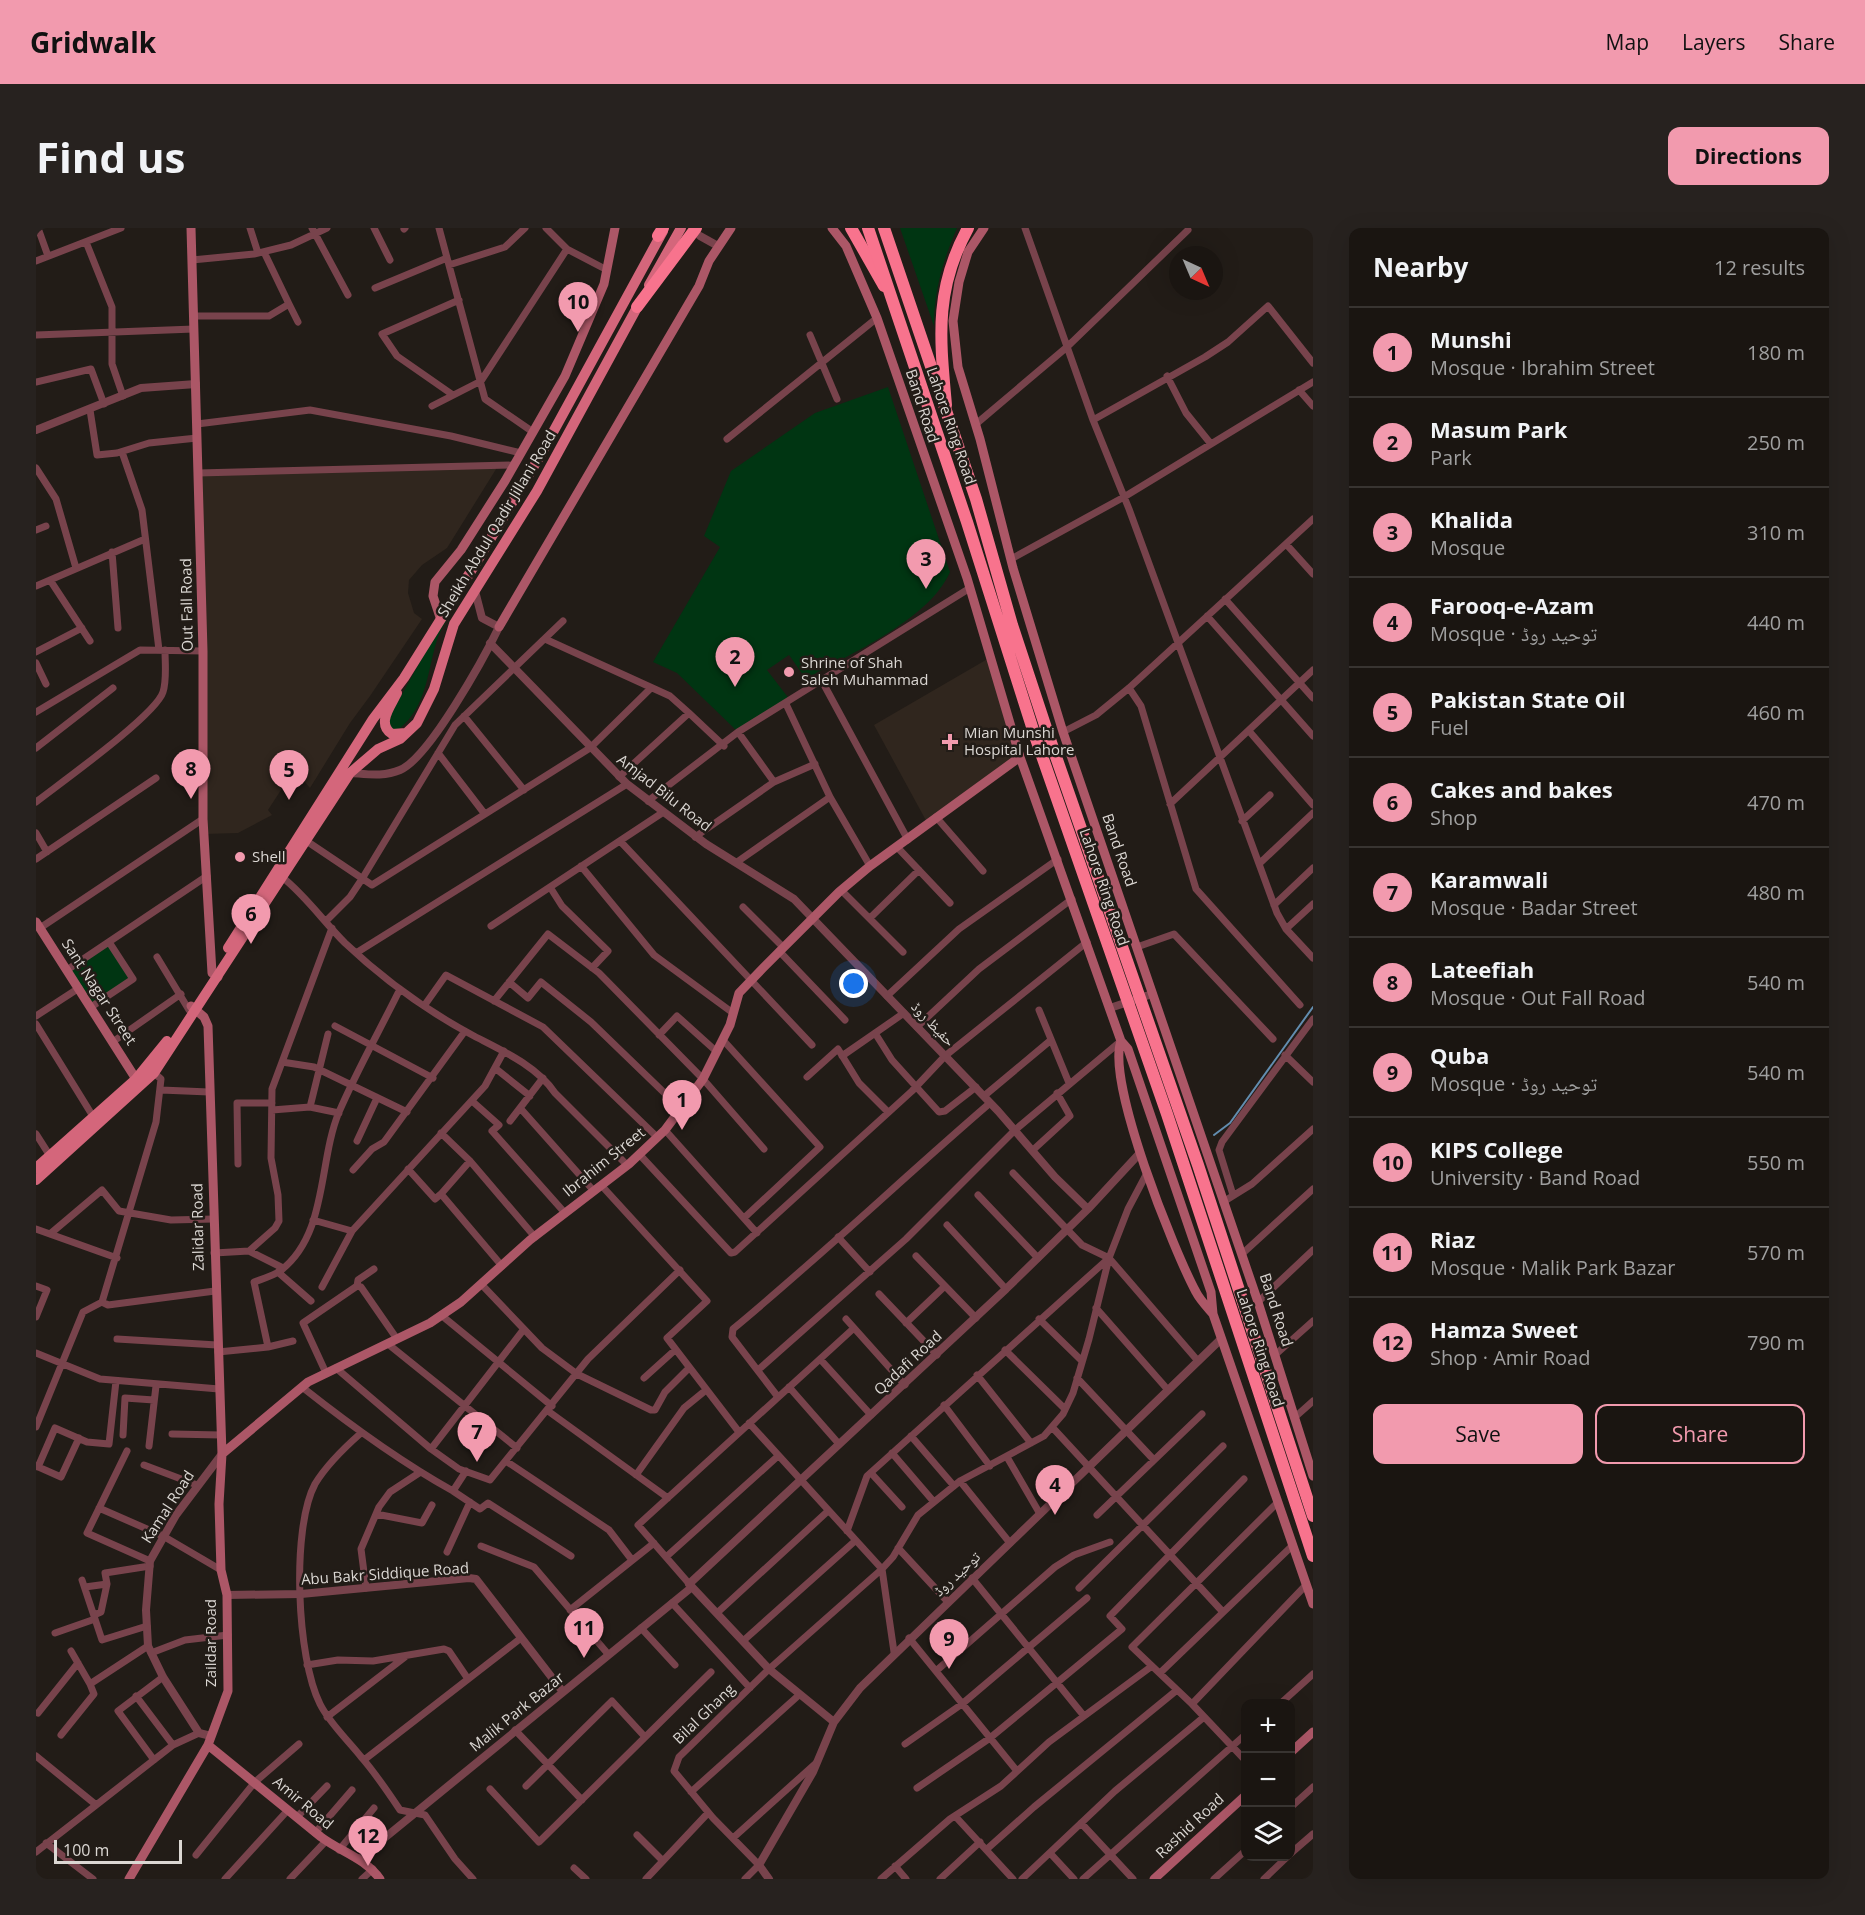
<!DOCTYPE html>
<html lang="en">
<head>
<meta charset="utf-8">
<style>
	:root { --surface:#1a1511; --page:#27221f; --text:#f1f3f6; --muted:#9f9f9f; --line:#383431; --accent:#f29aae }
	body { margin:0; font-family:"Open Sans","Noto Naskh Arabic",sans-serif; background:var(--page); color:var(--text) }
	.controls { position:absolute; right:18px; bottom:18px; display:grid; overflow:hidden; border-radius:12px; box-shadow:0 6px 24px #0002 }
	.controls button { width:54px; height:54px; display:grid; place-items:center; padding:0; border:0; border-bottom:2px solid var(--line); background:var(--surface); color:var(--text); font:30px sans-serif }
	.compass { position:absolute; left:1133px; top:18px; width:54px; height:54px; border-radius:50%; background:var(--surface); box-shadow:0 6px 24px #0002; rotate:136deg }
	.scale { position:absolute; left:18px; bottom:15px; width:128px; box-sizing:border-box; padding-left:6px; border:3px solid #dbd7d3; border-top:0; font-size:16px; line-height:21px; white-space:nowrap; color:#dbd7d3; -webkit-text-stroke:4px #221c17; paint-order:stroke }
	.you { position:absolute; left:818px; top:756px; width:21px; height:21px; margin:-15px; border:4px solid #fff; border-radius:50%; background:#1a73e8; box-shadow:0 0 0 9px #1a73e833 }
	.badge { display:grid; place-items:center; width:39px; height:39px; border-radius:50%; background:var(--accent); color:#111; font-size:20px; font-weight:700 }
	.pin { position:absolute; translate:-50% -50px; filter:drop-shadow(0 2px 3px #0008) }
	.pin::after { content:''; position:absolute; top:32px; width:21px; height:18px; background:inherit; clip-path:polygon(0 0,100% 0,50% 100%) }
	.list { margin:0; padding:0; list-style:none }
	h2 { display:flex; justify-content:space-between; align-items:center; height:78px; margin:0; padding:0 24px; font-size:26px }
	h2 small { font-size:20px; font-weight:400; color:var(--muted) }
	.list li { display:grid; grid-template-columns:39px 1fr auto; gap:18px; align-items:center; box-sizing:border-box; height:90px; padding:0 24px; border-top:2px solid var(--line) }
	.list b { display:block; font-size:22px; white-space:nowrap }
	.list p { margin:0; font-size:20px; white-space:nowrap; color:var(--muted) }
	.list em { font-size:20px; font-style:normal; color:var(--muted) }
	.actions { display:flex; gap:12px; padding:18px 24px }
	.actions a { flex:1; padding:14px 0; border:2px solid var(--accent); border-radius:12px; text-align:center; font-size:21px; color:var(--accent) }
	.actions .main { background:var(--accent); color:#111 }
	.icon { flex:none; width:33px; height:33px; fill:none; stroke:currentColor; stroke-width:2; stroke-linecap:round; stroke-linejoin:round }
	.map { position:relative; flex:none; width:1277px; height:1651px; overflow:hidden; border-radius:12px }
	header { display:flex; align-items:center; gap:36px; box-sizing:border-box; height:84px; padding:0 30px; background:var(--accent); color:#111 }
	header strong { font-size:28px }
	nav { display:flex; gap:33px; margin-inline-start:auto; font-size:21px }
	.intro { display:flex; align-items:center; justify-content:space-between; box-sizing:border-box; height:144px; padding:0 36px }
	h1 { margin:0; font-size:42px }
	.button { padding:15px 27px; border-radius:12px; background:var(--accent); color:#111; font-size:21px; font-weight:700 }
	main { display:flex; gap:36px; padding:0 36px }
	aside { flex:1; background:var(--surface); border-radius:12px; box-shadow:0 6px 24px #0002 }
	.map>svg:first-child { display:block }
	.built { fill:#30261e }
	.green { fill:#003512 }
	.lines { fill:none; stroke-linecap:round; stroke-linejoin:round }
	.stream { stroke:#628daf; stroke-width:2 }
	.minor { stroke:#78434c; stroke-width:7 }
	.tertiary { stroke:#78434c; stroke-width:8 }
	.secondary { stroke:#ac5767; stroke-width:9 }
	.primary { stroke:#d4667b; stroke-width:10 }
	.motorway { stroke:#f8738d; stroke-width:12 }
	.motorway-bridge { stroke:#f8738d; stroke-width:12 }
	.poi-dot { fill:#f29aae; stroke:#221c17; stroke-width:2 }
	.labels { text-anchor:middle; stroke-width:5; stroke-linejoin:round; paint-order:stroke }
	.street-label { font-size:15px; fill:#dbd7d3; stroke:#221c17 }
	.poi-label { font-size:15px; fill:#dbd7d3; stroke:#221c17; text-anchor:start }
</style>
</head>
<body>
<header>
<strong>Gridwalk</strong>
<nav><a>Map</a><a>Layers</a><a>Share</a></nav>
</header>
<div class="intro"><h1>Find us</h1><a class="button">Directions</a></div>
<main>
<div class="map">
<svg width="1277" height="1651" viewBox="0 0 1277 1651">
	<rect width="100%" height="100%" fill="#221c17"/>
	<!-- built -->
	<path class="built" d="M462,238L411,320L386,337L373,352L372,365L378,385L386,391L334,468L314,495L274,560L258,542L232,582L236,587L202,605L168,606L162,245Z
		M955,429L987,530L893,598L838,497Z"/>
	<!-- green -->
	<path class="green" d="M864,0H921C907,33 898,62 898,98Z
		M852,159L914,344C893,392 815,425 770,451L753,427L731,442L754,472L702,504L641,445L617,434L684,319L668,308L695,243L779,185Z
		M419,378C413,389 405,400 401,412C391,444 391,479 363,501H355L352,496L355,486L395,414Z
		M73,714L97,751L55,779L31,742Z"/>
	<g class="lines">
		<!-- stream -->
		<path class="stream" d="M1178,907L1194,895L1277,779"/>
		<!-- minor -->
		<path class="minor" d="M2,0L12,28
			M214,0L222,25
			M276,0L312,67
			M338,0L354,32
			M403,0L449,171L497,204
			M510,0L531,21L571,42
			M989,0L1057,192L1093,281L1241,685L1250,701L1277,676
			M368,1L369,0
			M50,14L76,79V136L87,168
			M156,32L218,26L255,17L291,0
			M0,33L85,0
			M413,37L469,19L489,0
			M339,60L411,30
			M253,76L262,94
			M158,88H233L253,76L228,24
			M0,107L158,101
			M774,107L801,171
			M1131,148L1150,185L1175,216
			M0,154L55,141L68,176
			M1263,162L1277,178
			M417,167L361,128L346,106L423,72
			M396,178L445,153L531,21
			M54,182L61,227L81,225L113,215L161,210
			M1057,192L1169,129L1192,114L1232,78L1277,135
			M161,196L274,182L415,208L485,225
			M940,196L1031,119L1152,2
			M691,211L841,90
			M86,224L106,282L123,422
			M0,240L20,271L40,340
			M162,245L478,237
			M0,302L10,298
			M1250,316L1277,346
			M76,324L82,400
			M975,331L1088,269L1277,154
			M14,352L54,413
			M0,358L109,311
			M1189,371L1277,470
			M1171,388L1277,508
			M509,411L634,468L653,485L583,549
			M0,424L46,400
			M0,435L10,456
			M786,453L872,612
			M1093,460L1105,478L1160,661L1264,777
			M750,476L794,569L834,638
			M0,484L104,422L167,423
			M653,485L688,518
			M428,488L488,562
			M1213,503L1277,577
			M702,504L738,554
			M1027,504L1060,487L1093,460L1277,291
			M0,520L77,460
			M402,525L448,585
			M612,573L702,504L934,360
			M0,574C23,556 120,487 127,464C131,452 129,435 129,422
			M1134,576L1277,442
			M900,589L947,643
			M1206,593L1234,567
			M0,605L11,624
			M659,609L738,554L779,536
			M269,612L336,657L554,520L615,460
			M584,613L776,817
			M861,619L914,675
			M0,631L120,550
			M701,634L794,569
			M1224,635L1277,585
			M545,638L618,727L697,785
			M246,649C270,668 287,693 309,715C347,751 391,783 438,808C465,822 501,838 519,865L591,937
			M514,659L526,678L572,723L556,740
			M805,662L867,724
			M1238,677L1277,640
			M707,679L747,719
			M834,690L883,642
			M290,693L314,669L326,651L419,497L527,393
			M455,698L626,585
			M4,700L167,591
			M1250,701L1277,730
			M1101,719L1138,706L1237,811
			M743,723L809,792
			M320,725L591,556
			M121,729L153,782
			M31,742L171,648
			M473,754L492,770L505,754L555,794L645,881
			M851,768L923,701L1022,631
			M458,773L512,706L563,745L667,851L728,921
			M388,778L410,747L507,799L621,909
			M55,779L97,751L73,714
			M1003,782L1033,855
			M0,788L43,760
			M0,796L58,890
			M299,798L397,850
			M881,799L943,741L1036,671
			M839,805L856,832L903,884L909,883L940,859
			M623,807L641,788L681,824
			M687,812L784,919L708,990
			M78,813L145,766
			M1249,827L1277,854
			M806,828L868,785
			M246,834L278,839L371,884
			M459,840L494,868
			M771,849L802,821L823,855L852,884
			M125,862L173,864
			M948,868L1015,812
			M436,873L463,897L456,903L529,985
			M274,879L292,806
			M485,881L557,962
			M236,882L274,879L303,885
			M474,893L507,850
			M629,902L721,1005
			M405,905L434,933L499,1009
			M0,906L14,928
			M321,913L341,870
			M997,922L1034,888L1021,865
			M603,926L695,1025L699,1024L876,863L909,828L1051,714
			M202,936L201,875H236
			M372,941L399,971L405,966L466,1038
			M317,942L336,921L348,914L429,803
			M977,945L1046,1017L1073,1030L1162,1133
			M565,957L671,1073L631,1110L703,1204
			M405,966L434,933
			M942,967L1002,1030
			M1197,967L1183,922L1186,914L1277,791
			M1187,974L1216,956L1277,901
			M277,992L316,1003
			M911,997L970,1061
			M0,1001L81,1030
			M14,1006L66,962L83,983L135,992L178,991
			M802,1009L834,1044
			M213,1023L239,1000L243,993L242,967L235,930L236,861L296,700
			M178,1025L213,1023L247,1040
			M1206,1026L1277,961
			M880,1028L940,1090
			M242,1044L275,1073
			M446,1057L506,1120L541,1146L615,1182H619L629,1164L653,1140
			M0,1058L11,1062L0,1089
			M321,1058L325,1059L361,1111
			M286,1059L316,1003L449,858L468,823
			M843,1066L901,1127
			M66,1074L72,1077L179,1063
			M1222,1074L1277,1022
			M1060,1080L1132,1162
			M405,1087L516,1178
			M810,1091L869,1157
			M1003,1091L1046,1133
			M870,1095L909,1058
			M81,1111L181,1117
			M352,1116L481,1220
			M232,1119L257,1113
			M969,1122L1029,1181
			M182,1124L232,1119L218,1054C226,1051 237,1048 244,1043C292,1007 282,934 303,884C321,842 344,802 364,761
			M0,1125L64,1151L183,1161
			M1239,1127L1277,1093
			M784,1131L835,1187
			M300,1140L395,1221L423,1241L454,1252L552,1131L644,1042
			M722,1142L870,1011L979,902L1085,813
			M290,1145L267,1095L321,1058L322,1052L338,1041
			M941,1147L995,1215
			M608,1150L639,1122
			M1041,1150L1118,1232
			M266,1159C314,1197 363,1233 417,1263L430,1243
			M753,1159L803,1216
			M742,1169L696,1109L697,1101C785,1028 868,949 954,875
			M908,1177L954,1238
			M512,1183L632,1270
			M1258,1190L1277,1173
			M0,1199L47,1084L66,1074L120,894L125,851L118,845
			M1016,1199L1186,1383
			M325,1205C308,1220 291,1236 279,1256C255,1301 261,1431 284,1476C294,1496 312,1512 326,1530C340,1546 352,1564 364,1582L389,1587L419,1631L437,1651
			M136,1206L185,1207
			M87,1207L89,1170L118,1172
			M875,1208L918,1258
			M113,1218L120,1158
			M395,1221L488,1101
			M91,1223L51,1305L114,1333
			M856,1225L898,1274
			M971,1229L1004,1286
			M470,1233L573,1302L596,1332
			M108,1237L161,1257
			M0,1238L25,1249L43,1210
			M2,1239L19,1200L51,1214L73,1216L80,1153
			M835,1245L866,1279
			M600,1247L648,1180L670,1162
			M924,1253L974,1315
			M417,1263L444,1281L452,1275L535,1328
			M1242,1274L1096,1419L1156,1476L1270,1357
			M63,1280L127,1308L185,1342
			M340,1286L386,1295L396,1277
			M1061,1287L1166,1186
			M811,1303L831,1248L1073,1030
			M445,1318L498,1339L572,1426
			M862,1320L912,1374
			M411,1324L434,1274
			M630,1329L742,1228
			M936,1350L1048,1488
			M46,1352L66,1412L111,1398
			M49,1359L71,1356L69,1345L114,1338
			M656,1359L602,1297L818,1100
			M330,1360L325,1321L343,1279L354,1264L383,1245
			M1043,1360L1187,1218
			M636,1375L714,1460
			M534,1382L618,1315
			M681,1385L792,1283
			M58,1387L65,1384L71,1356
			M605,1400L639,1437
			M19,1405L59,1391
			M873,1410L981,1543
			M707,1413L819,1313
			M35,1423L54,1456L112,1418
			M858,1424L846,1341L857,1329L882,1287L924,1253L1008,1208L1027,1186L1037,1165L1053,1111L1073,1030L1092,981L1111,945
			M115,1425L149,1412L192,1407
			M271,1437L302,1432L337,1433L408,1421L413,1423L432,1451
			M900,1443L1019,1339L1038,1327L1074,1314
			M1124,1445L1256,1318
			M100,1468L137,1517
			M1156,1476L1210,1533
			M1244,1476L1277,1446
			M2,1485L42,1435
			M291,1489L369,1429
			M479,1502L546,1572
			M25,1507L58,1466L54,1456
			M869,1516L926,1476L1051,1370
			M0,1528L59,1576
			M118,1532L82,1483L127,1449
			M328,1532L485,1410
			M490,1558L576,1473L609,1509
			M881,1560L954,1510L1086,1401L1074,1388L1208,1251
			M454,1561L503,1614L675,1444
			M655,1564L763,1467
			M1254,1580L1277,1559
			M919,1588L977,1651
			M261,1589L291,1558
			M1045,1595L1097,1651
			M279,1605L316,1562
			M601,1607L627,1633
			M697,1610L779,1536
			M10,1615L57,1651
			M951,1621L998,1579L1141,1462
			M303,1622L338,1580
			M0,1624L137,1517L163,1505
			M1014,1625L1038,1651
			M1254,1626L1277,1606
			M160,1627L219,1554L263,1516
			M859,1638L870,1651
			M538,1640L550,1651
			M189,1651L252,1582
			M254,1651L290,1613
			M326,1651L337,1641
			M610,1651L672,1585
			M709,1651L723,1637L677,1590L638,1543L643,1529L733,1441L846,1341L713,1195
			M845,1651L914,1591L965,1558L1013,1514L1116,1438
			M904,1651L944,1614
			M986,1651L1079,1563L1168,1489
			M1047,1651L1210,1506
			M1178,1651L1210,1622
			M1228,1651L1252,1628"/>
		<!-- tertiary -->
		<path class="tertiary" d="M664,8L682,18
			M0,202L105,160L160,156
			M454,415L591,556L670,616L758,671L962,883L1019,949L1052,981
			M314,545C331,546 348,549 364,542C393,530 448,430 463,399L446,390L439,363
			M1074,780L1116,766
			M653,1356L970,1061L1052,981L1103,926
			M191,1367L265,1366L433,1350L440,1351L527,1464
			M175,1508L163,1505L127,1449L112,1418L110,1382L114,1333L140,1287L186,1226
			M324,1630L656,1359L733,1441L798,1494
			M733,1651L723,1637L777,1544L798,1494L824,1460L1185,1111"/>
		<!-- secondary -->
		<path class="secondary" d="M155,0L167,423V591L176,745L182,749
			M796,0L810,18L841,90L931,350L984,529L1085,813L1092,821L1175,1064L1177,1086L1277,1376
			M948,0L932,24L923,54L917,93L922,139L944,211L977,340L1027,504L1222,1074L1277,1248
			M404,389L397,368L399,354L425,322L469,253L529,148L568,56L579,0
			M463,399L663,58L673,33L695,0
			M0,694L100,851
			M1085,813C1070,854 1138,1023 1160,1064C1164,1072 1171,1079 1177,1086
			M186,1226L272,1154L394,1095L425,1074L494,1012L593,936L629,902L667,851L694,797L703,765L727,740L803,664L834,638L984,529
			M172,1517L285,1609C305,1624 329,1630 344,1651
			M1254,1525L1277,1504
			M93,1651L172,1517L192,1463L191,1367L185,1342L183,1276L186,1226L172,798L168,789L155,778
			M1118,1651L1210,1567"/>
		<!-- primary -->
		<path class="primary" d="M613,57L645,0
			M361,465C355,478 340,496 356,506L370,505
			M192,720L337,491L368,450L440,335L504,228L627,3
			M0,940L100,851L131,813
			M0,952L118,845L314,545L342,521L364,511L381,495L398,461L418,396L501,263L604,74"/>
		<!-- motorway -->
		<path class="motorway" d="M815,0L848,58
			M622,8L627,0
			M601,79L660,0
			M910,177C904,110 898,62 932,0"/>
		<!-- motorway-bridge -->
		<path class="motorway-bridge" d="M832,0L931,294L998,505L1131,886L1277,1328
			M848,0L940,271L976,397L1010,500L1162,937L1277,1288"/>
	</g>
	<!-- markers -->
	<g class="poi-dot">
		<circle cx="753" cy="444" r="6"/>
		<path d="M911 505h6v6h6v6h-6v6h-6v-6h-6v-6h6z"/>
		<circle cx="204" cy="629" r="6"/>
	</g>
	<g class="labels">
		<!-- street labels -->
		<g class="street-label">
			<text transform="translate(886 178) rotate(72)" y="5">Band Road</text>
			<text transform="translate(915 198) rotate(71)" y="5">Lahore Ring Road</text>
			<text transform="translate(461 296) rotate(-59)" y="5">Sheikh Abdul Qadir Jillani Road</text>
			<text transform="translate(151 377) rotate(-91)" y="5">Out Fall Road</text>
			<text transform="translate(628 565) rotate(38)" y="5">Amjad Bilu Road</text>
			<text transform="translate(1083 622) rotate(71)" y="5">Band Road</text>
			<text transform="translate(1068 659) rotate(71)" y="5">Lahore Ring Road</text>
			<text transform="translate(63 764) rotate(57)" y="5">Sant Nagar Street</text>
			<text transform="translate(897 796) rotate(46)" y="5">حفیظ روڈ</text>
			<text transform="translate(568 934) rotate(-39)" y="5">Ibrahim Street</text>
			<text transform="translate(162 999) rotate(-91)" y="5">Zalidar Road</text>
			<text transform="translate(1240 1082) rotate(72)" y="5">Band Road</text>
			<text transform="translate(1224 1120) rotate(72)" y="5">Lahore Ring Road</text>
			<text transform="translate(872 1135) rotate(-43)" y="5">Qadafi Road</text>
			<text transform="translate(132 1279) rotate(-57)" y="5">Kamal Road</text>
			<text transform="translate(349 1346) rotate(-4)" y="5">Abu Bakr Siddique Road</text>
			<text transform="translate(921 1346) rotate(-43)" y="5">توحید روڈ</text>
			<text transform="translate(175 1415) rotate(-90)" y="5">Zaildar Road</text>
			<text transform="translate(481 1484) rotate(-39)" y="5">Malik Park Bazar</text>
			<text transform="translate(668 1486) rotate(-44)" y="5">Bilal Ghang</text>
			<text transform="translate(267 1575) rotate(40)" y="5">Amir Road</text>
			<text transform="translate(1154 1598) rotate(-43)" y="5">Rashid Road</text>
		</g>
		<!-- poi labels -->
		<g class="poi-label">
			<text x="765" y="440">Shrine of Shah<tspan x="765" dy="17">Saleh Muhammad</tspan></text>
			<text x="928" y="510">Mian Munshi<tspan x="928" dy="17">Hospital Lahore</tspan></text>
			<text x="216" y="634">Shell</text>
		</g>
	</g>
</svg>
<div class="controls">
<button>+</button>
<button>−</button>
<button><svg class="icon" aria-label="layers" viewBox="0 0 24 24"><path d="M12 4l9 5-9 5-9-5zM3 14l9 5 9-5"/></svg></button>
</div>
<svg class="compass" viewBox="-18 -18 36 36"><path d="M0-13l5 13h-10z" fill="#e53935"/><path d="M0 13l5-13h-10z" fill="#9f9f9f"/></svg>
<div class="scale">100 m</div>
<div class="you"></div>
<div class="pin badge" style="left:646px;top:902px">1</div>
<div class="pin badge" style="left:699px;top:459px">2</div>
<div class="pin badge" style="left:890px;top:361px">3</div>
<div class="pin badge" style="left:1019px;top:1287px">4</div>
<div class="pin badge" style="left:253px;top:572px">5</div>
<div class="pin badge" style="left:215px;top:716px">6</div>
<div class="pin badge" style="left:441px;top:1234px">7</div>
<div class="pin badge" style="left:155px;top:571px">8</div>
<div class="pin badge" style="left:913px;top:1441px">9</div>
<div class="pin badge" style="left:542px;top:104px">10</div>
<div class="pin badge" style="left:548px;top:1430px">11</div>
<div class="pin badge" style="left:332px;top:1638px">12</div>
</div>
<aside>
<h2>Nearby<small>12 results</small></h2>
<ul class="list">
<li><span class="badge">1</span><div><b>Munshi</b><p>Mosque · Ibrahim Street</p></div><em>180 m</em></li>
<li><span class="badge">2</span><div><b>Masum Park</b><p>Park</p></div><em>250 m</em></li>
<li><span class="badge">3</span><div><b>Khalida</b><p>Mosque</p></div><em>310 m</em></li>
<li><span class="badge">4</span><div><b>Farooq-e-Azam</b><p>Mosque · توحید روڈ</p></div><em>440 m</em></li>
<li><span class="badge">5</span><div><b>Pakistan State Oil</b><p>Fuel</p></div><em>460 m</em></li>
<li><span class="badge">6</span><div><b>Cakes and bakes</b><p>Shop</p></div><em>470 m</em></li>
<li><span class="badge">7</span><div><b>Karamwali</b><p>Mosque · Badar Street</p></div><em>480 m</em></li>
<li><span class="badge">8</span><div><b>Lateefiah</b><p>Mosque · Out Fall Road</p></div><em>540 m</em></li>
<li><span class="badge">9</span><div><b>Quba</b><p>Mosque · توحید روڈ</p></div><em>540 m</em></li>
<li><span class="badge">10</span><div><b>KIPS College</b><p>University · Band Road</p></div><em>550 m</em></li>
<li><span class="badge">11</span><div><b>Riaz</b><p>Mosque · Malik Park Bazar</p></div><em>570 m</em></li>
<li><span class="badge">12</span><div><b>Hamza Sweet</b><p>Shop · Amir Road</p></div><em>790 m</em></li>
</ul>
<div class="actions"><a class="main">Save</a><a>Share</a></div>
</aside>
</main>
</body>
</html>
